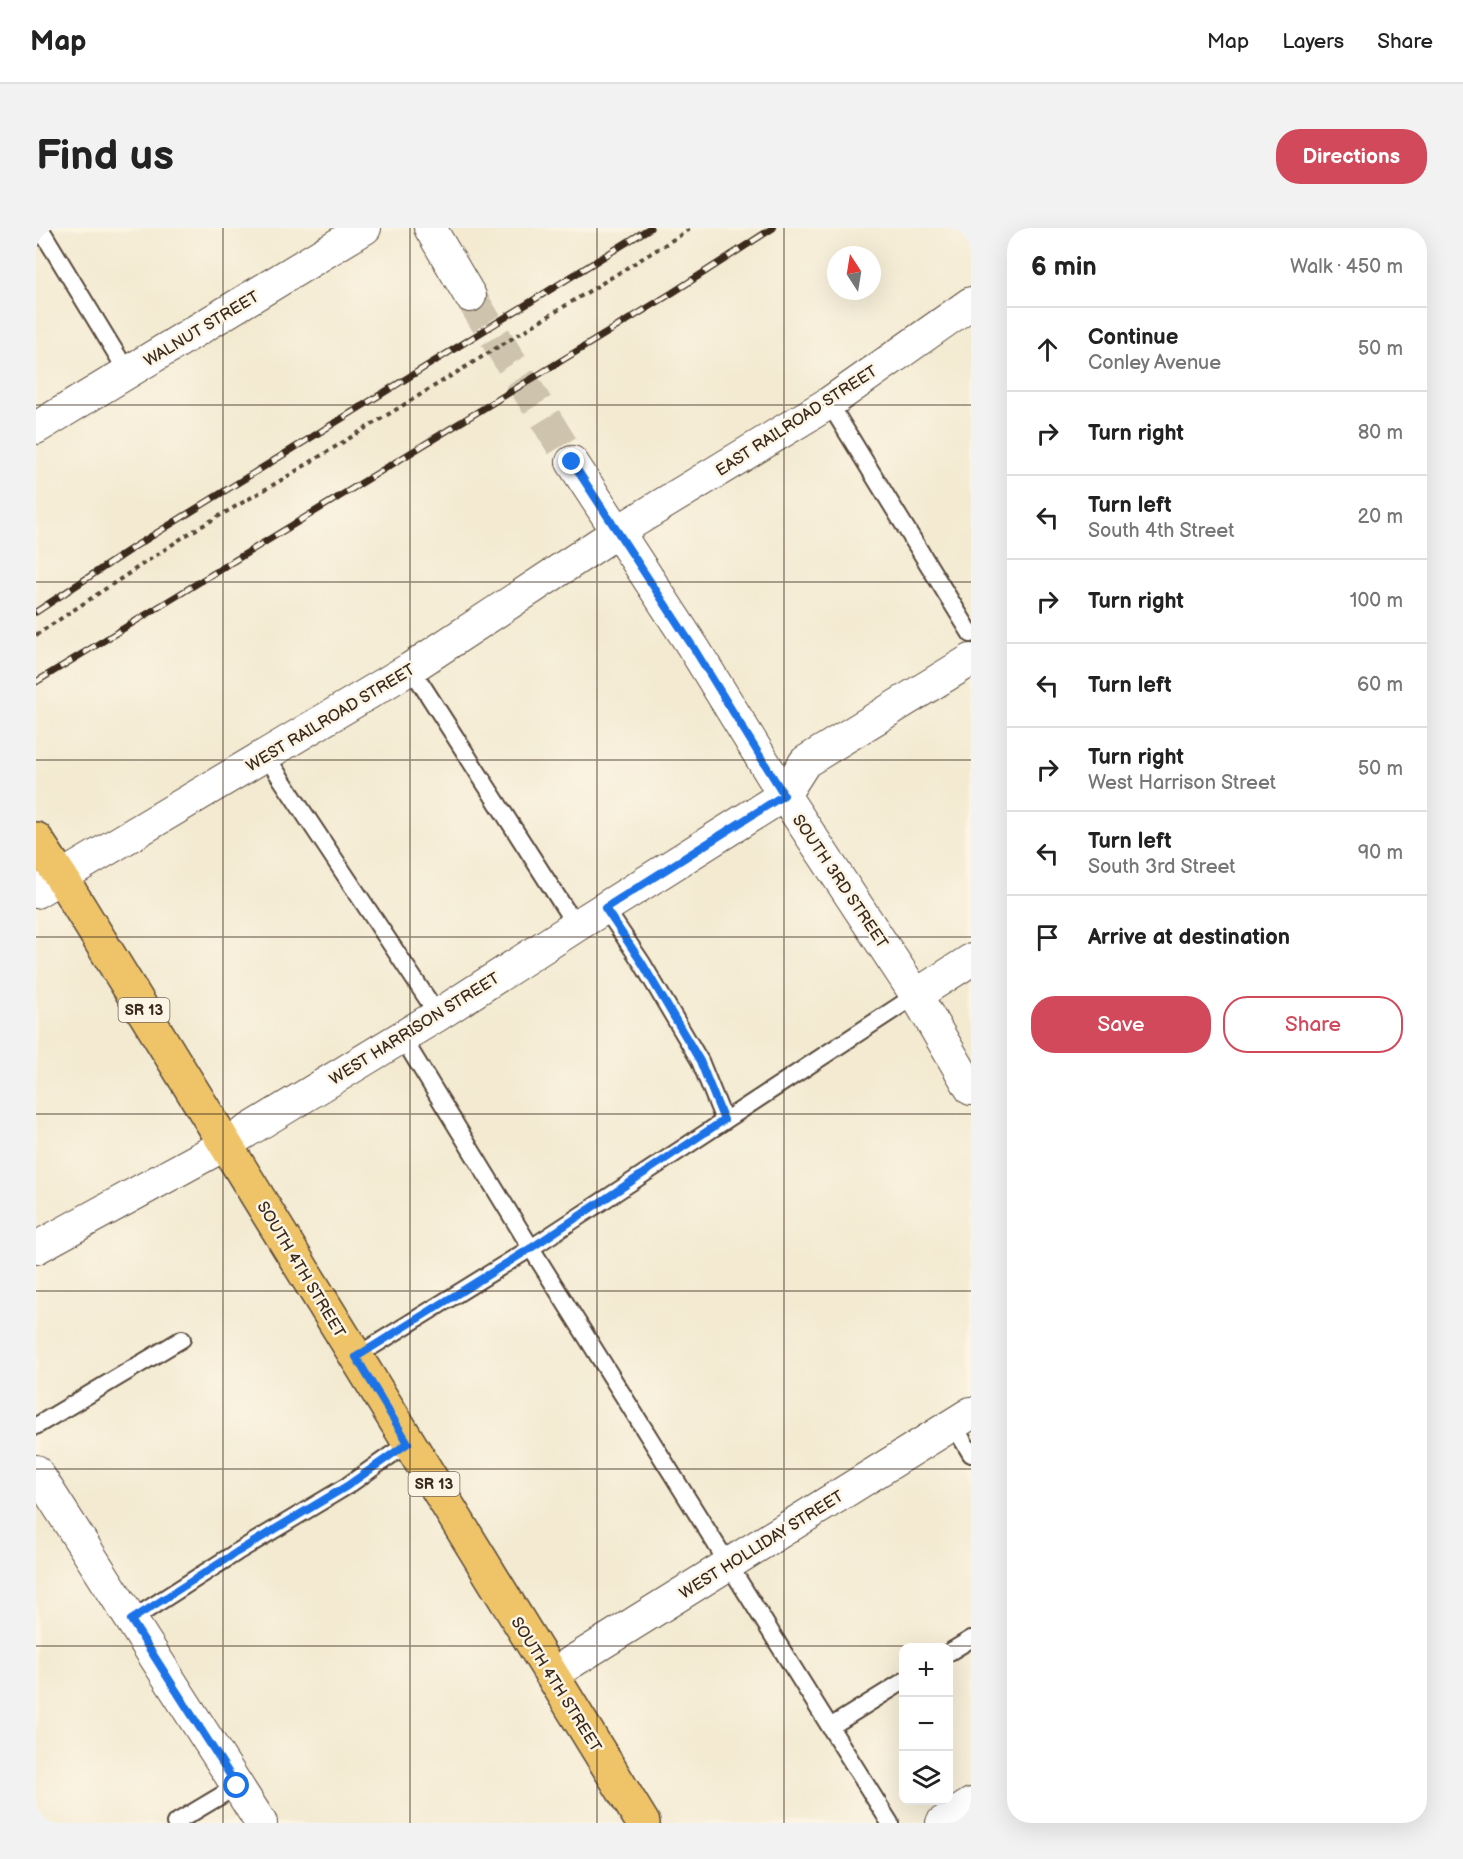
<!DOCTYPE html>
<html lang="en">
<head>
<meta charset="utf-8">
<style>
	:root { --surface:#fff; --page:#f2f2f2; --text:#222; --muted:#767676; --line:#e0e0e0; --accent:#d1495b }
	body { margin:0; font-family:"Balsamiq Sans",sans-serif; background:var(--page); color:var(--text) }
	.controls { position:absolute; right:18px; bottom:18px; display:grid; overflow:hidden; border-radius:12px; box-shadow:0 6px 24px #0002 }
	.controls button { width:54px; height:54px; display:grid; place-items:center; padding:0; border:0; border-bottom:2px solid var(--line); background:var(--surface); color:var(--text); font:30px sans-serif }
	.compass { position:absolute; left:791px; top:18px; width:54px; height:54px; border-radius:50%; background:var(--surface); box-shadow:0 6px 24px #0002; rotate:348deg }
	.stop { position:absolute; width:18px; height:18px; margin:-14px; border:4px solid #1a73e8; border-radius:50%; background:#fff }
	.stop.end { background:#1a73e8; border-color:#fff; box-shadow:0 2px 6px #0008 }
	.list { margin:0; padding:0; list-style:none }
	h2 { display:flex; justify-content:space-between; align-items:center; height:78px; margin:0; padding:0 24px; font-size:26px }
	h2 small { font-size:20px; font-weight:400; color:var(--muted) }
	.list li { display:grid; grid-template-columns:39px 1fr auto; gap:18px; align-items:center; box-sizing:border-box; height:84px; padding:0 24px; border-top:2px solid var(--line) }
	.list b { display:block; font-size:22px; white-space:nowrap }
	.list p { margin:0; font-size:20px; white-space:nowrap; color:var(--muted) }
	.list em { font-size:20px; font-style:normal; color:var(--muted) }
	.actions { display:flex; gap:12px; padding:18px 24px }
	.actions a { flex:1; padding:14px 0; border:2px solid var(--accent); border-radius:24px; text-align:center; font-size:21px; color:var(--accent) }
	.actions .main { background:var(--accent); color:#fff }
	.icon { flex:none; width:33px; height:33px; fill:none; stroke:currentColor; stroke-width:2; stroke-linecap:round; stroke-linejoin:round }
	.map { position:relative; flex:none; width:935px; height:1595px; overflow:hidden; border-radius:24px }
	header { display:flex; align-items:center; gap:36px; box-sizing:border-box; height:84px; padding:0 30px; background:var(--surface); border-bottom:2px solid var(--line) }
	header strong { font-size:28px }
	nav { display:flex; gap:33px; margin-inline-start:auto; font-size:21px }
	.intro { display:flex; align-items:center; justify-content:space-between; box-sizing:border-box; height:144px; padding:0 36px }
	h1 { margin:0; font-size:42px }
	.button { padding:15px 27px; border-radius:24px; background:var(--accent); color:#fff; font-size:21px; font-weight:700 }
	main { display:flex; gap:36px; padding:0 36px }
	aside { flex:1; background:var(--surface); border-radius:24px; box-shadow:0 6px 24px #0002 }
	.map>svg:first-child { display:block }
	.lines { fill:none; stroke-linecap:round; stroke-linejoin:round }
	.minor-tunnel { stroke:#cec4ad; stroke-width:32; stroke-dasharray:32 16; stroke-linecap:butt }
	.service-casing { stroke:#574739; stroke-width:20 }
	.minor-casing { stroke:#574739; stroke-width:34 }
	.primary-casing { stroke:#574739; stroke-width:36 }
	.path { stroke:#574739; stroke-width:4; stroke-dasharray:4.5 4.5; stroke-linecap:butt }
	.service { stroke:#fff; stroke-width:16 }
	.minor { stroke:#fff; stroke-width:32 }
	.primary { stroke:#efc469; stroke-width:33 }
	.rail-casing { stroke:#3b2a1e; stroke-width:7 }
	.rail { stroke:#fcf5e5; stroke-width:4.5; stroke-dasharray:14; stroke-linecap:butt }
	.route { stroke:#1a73e8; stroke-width:8 }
	.grid { fill:none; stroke:#3b2a1e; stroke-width:1.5; stroke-opacity:0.55 }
	.labels { text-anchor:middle; stroke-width:5; stroke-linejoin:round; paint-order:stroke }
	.shield { fill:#fcf5e5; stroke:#75675a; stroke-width:1.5 }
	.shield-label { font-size:15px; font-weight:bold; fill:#3b2a1e }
	.street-label { font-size:16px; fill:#3b2a1e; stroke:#fcf5e5 }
</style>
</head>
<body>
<header>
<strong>Map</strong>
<nav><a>Map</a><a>Layers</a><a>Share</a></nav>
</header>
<div class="intro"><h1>Find us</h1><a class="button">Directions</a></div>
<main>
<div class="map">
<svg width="935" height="1595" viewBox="0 0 935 1595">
	<rect width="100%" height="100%" fill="#fcf5e5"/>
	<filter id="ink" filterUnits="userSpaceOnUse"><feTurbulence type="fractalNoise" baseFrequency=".0167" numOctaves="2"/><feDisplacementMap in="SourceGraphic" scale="12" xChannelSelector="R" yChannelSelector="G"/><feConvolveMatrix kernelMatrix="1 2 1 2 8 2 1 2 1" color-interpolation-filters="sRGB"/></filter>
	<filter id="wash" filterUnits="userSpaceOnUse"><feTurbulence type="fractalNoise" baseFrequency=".008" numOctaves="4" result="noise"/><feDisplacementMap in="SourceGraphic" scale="24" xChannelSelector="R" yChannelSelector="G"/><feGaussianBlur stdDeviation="1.35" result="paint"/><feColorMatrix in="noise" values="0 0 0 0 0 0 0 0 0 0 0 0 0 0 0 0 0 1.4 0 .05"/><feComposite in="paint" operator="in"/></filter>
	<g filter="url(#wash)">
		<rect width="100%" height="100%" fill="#f3ead1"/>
	</g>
	<g filter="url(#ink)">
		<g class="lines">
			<!-- minor-tunnel -->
			<path class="minor-tunnel" d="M434,68L536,234"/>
			<!-- service casing -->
			<g class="service-casing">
				<path id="service" d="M4,0L92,145
					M793,175L935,406
					M375,440L540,698
					M230,528L402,787
					M569,680L606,735L664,833L688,892
					M366,809L495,1020L854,1595
					M319,1129L495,1020L880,767
					M917,1196L935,1226
					M0,1198L146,1111
					M95,1392L201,1324L311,1258L372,1215
					M912,1425L935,1411
					M794,1499L868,1453
					M139,1595L201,1558"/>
			</g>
			<!-- minor casing -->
			<g class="minor-casing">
				<path id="minor" d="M394,0L434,68
					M0,200L329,0
					M536,234L657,419L748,567L880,767L935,861
					M0,664L375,440L581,304L793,175L935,75
					M880,767L935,732
					M0,1020L190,916L402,787L540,698L748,567L769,534L935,432
					M0,1243L225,1595
					M515,1447L935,1185
					M906,1595L935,1576"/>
			</g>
			<!-- primary casing -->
			<g class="primary-casing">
				<path id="primary" d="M0,611L25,649L607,1595"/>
			</g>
			<!-- path -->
			<path class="path" d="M0,407L152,306L242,254L656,0"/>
			<!-- service -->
			<use href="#service" class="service"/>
			<!-- minor -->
			<use href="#minor" class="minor"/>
			<!-- primary -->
			<use href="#primary" class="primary"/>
			<!-- rail casing -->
			<g class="rail-casing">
				<path id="rail" d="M0,384L98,319L614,0
					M0,454L636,65L737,0"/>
			</g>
			<!-- rail -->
			<use href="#rail" class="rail"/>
		</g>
	</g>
	<g class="lines" filter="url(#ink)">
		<!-- route -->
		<path class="route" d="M201,1558L95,1392L201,1324L311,1258L372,1215L320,1129L495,1020L688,892L664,833L606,735L569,680L748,567L657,419L536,234"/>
	</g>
	<!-- grid -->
	<path class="grid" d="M187,0V1595M374,0V1595M561,0V1595M748,0V1595M0,177H935M0,354H935M0,532H935M0,709H935M0,886H935M0,1063H935M0,1241H935M0,1418H935"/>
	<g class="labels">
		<!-- shield labels -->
		<g class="shield">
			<rect x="82.5" y="770" width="51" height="24" rx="4.5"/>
			<rect x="372.5" y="1244" width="51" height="24" rx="4.5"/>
		</g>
		<g class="shield-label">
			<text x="108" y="787">SR 13</text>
			<text x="398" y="1261">SR 13</text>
		</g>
		<!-- street labels -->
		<g class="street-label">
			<text transform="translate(165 100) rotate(-31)" y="6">WALNUT STREET</text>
			<text transform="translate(760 192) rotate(-33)" y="6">EAST RAILROAD STREET</text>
			<text transform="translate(294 489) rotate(-31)" y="6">WEST RAILROAD STREET</text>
			<text transform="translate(805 653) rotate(56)" y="6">SOUTH 3RD STREET</text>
			<text transform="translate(378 800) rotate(-32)" y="6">WEST HARRISON STREET</text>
			<text transform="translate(266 1041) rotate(59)" y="6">SOUTH 4TH STREET</text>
			<text transform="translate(725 1316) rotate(-32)" y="6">WEST HOLLIDAY STREET</text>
			<text transform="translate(521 1456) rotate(58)" y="6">SOUTH 4TH STREET</text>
		</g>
	</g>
</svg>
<div class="controls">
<button>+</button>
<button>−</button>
<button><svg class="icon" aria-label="layers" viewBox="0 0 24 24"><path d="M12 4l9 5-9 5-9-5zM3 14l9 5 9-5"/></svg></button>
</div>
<svg class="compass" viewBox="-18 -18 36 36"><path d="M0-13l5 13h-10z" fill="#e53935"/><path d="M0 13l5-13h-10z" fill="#767676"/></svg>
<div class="stop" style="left:201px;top:1558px"></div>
<div class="stop end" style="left:536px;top:234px"></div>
</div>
<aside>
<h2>6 min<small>Walk · 450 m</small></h2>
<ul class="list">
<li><svg class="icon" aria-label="ahead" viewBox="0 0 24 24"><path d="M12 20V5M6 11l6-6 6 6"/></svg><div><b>Continue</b><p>Conley Avenue</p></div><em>50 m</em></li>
<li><svg class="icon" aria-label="right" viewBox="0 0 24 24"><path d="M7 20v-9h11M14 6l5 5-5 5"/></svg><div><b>Turn right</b></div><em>80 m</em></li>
<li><svg class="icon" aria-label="left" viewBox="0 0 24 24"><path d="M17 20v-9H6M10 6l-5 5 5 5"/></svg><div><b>Turn left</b><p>South 4th Street</p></div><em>20 m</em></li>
<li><svg class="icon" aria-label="right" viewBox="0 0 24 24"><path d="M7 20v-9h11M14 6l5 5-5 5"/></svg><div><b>Turn right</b></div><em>100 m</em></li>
<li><svg class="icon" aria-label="left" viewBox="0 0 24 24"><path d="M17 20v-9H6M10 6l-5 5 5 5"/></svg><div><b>Turn left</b></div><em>60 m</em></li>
<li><svg class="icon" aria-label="right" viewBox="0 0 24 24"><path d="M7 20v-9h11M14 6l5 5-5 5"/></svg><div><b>Turn right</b><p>West Harrison Street</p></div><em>50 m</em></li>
<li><svg class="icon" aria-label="left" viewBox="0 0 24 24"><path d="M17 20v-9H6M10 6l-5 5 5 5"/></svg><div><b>Turn left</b><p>South 3rd Street</p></div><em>90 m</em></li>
<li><svg class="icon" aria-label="arrive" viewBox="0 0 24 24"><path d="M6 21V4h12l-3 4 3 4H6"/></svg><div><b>Arrive at destination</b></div></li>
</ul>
<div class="actions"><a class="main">Save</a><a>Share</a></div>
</aside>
</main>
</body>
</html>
